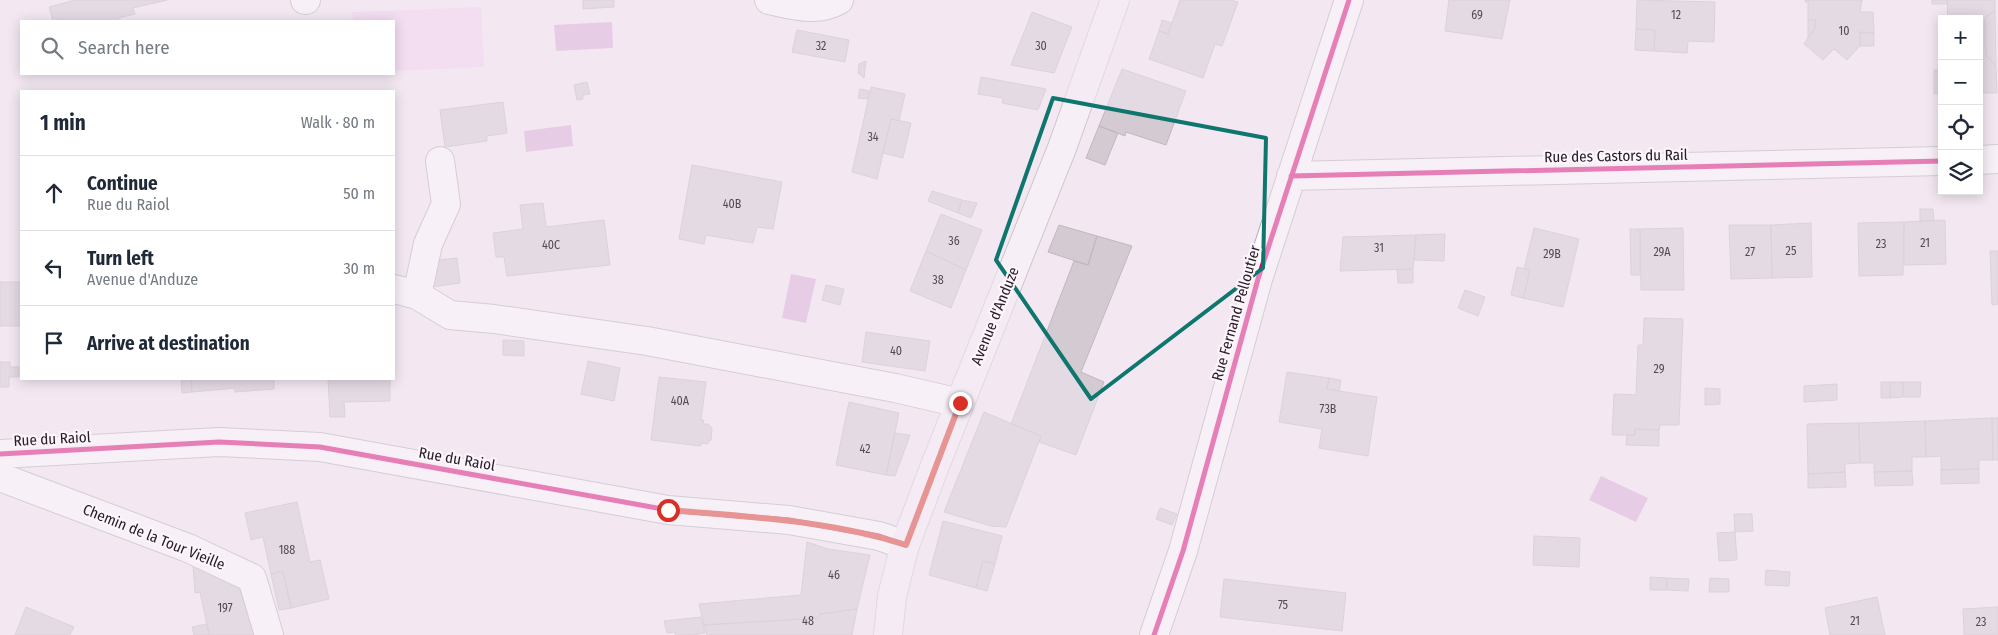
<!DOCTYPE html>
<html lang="en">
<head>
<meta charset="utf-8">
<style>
	:root { --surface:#fff; --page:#f6f6f7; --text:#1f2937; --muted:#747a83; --line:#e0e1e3 }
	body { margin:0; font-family:"Fira Sans Condensed",sans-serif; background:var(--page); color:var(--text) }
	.controls { position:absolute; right:15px; top:15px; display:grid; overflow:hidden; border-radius:0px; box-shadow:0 2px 12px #0003 }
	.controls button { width:45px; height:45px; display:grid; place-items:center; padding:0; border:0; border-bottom:1px solid var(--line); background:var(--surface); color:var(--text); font:25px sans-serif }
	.stop { position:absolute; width:15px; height:15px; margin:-11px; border:4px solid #d93025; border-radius:50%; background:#fff }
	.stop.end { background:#d93025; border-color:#fff; box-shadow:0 1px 5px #0008 }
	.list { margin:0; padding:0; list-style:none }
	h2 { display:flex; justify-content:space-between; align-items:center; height:65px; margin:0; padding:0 20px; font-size:21px }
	h2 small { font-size:16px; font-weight:400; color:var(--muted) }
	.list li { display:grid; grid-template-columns:32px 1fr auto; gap:15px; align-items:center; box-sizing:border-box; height:75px; padding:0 20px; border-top:1px solid var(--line) }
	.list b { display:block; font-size:19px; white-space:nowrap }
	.list p { margin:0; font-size:16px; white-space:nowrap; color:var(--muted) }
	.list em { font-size:16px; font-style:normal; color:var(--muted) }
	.icon { flex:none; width:28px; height:28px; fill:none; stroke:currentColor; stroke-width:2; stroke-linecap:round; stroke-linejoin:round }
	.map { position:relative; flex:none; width:1998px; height:635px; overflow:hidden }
	.search { position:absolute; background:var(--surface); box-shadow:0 2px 12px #0003; left:20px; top:20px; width:375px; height:55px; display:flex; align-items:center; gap:12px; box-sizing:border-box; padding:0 18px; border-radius:0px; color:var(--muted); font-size:19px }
	.panel { position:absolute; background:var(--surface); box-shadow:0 2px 12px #0003; left:20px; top:90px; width:375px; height:290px; border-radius:0px }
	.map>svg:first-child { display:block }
	.green { fill:#f3d3f0 }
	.water { fill:#d8aad4 }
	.building { fill:#d3cad2; stroke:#c0b8bf }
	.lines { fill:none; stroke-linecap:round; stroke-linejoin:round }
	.minor-casing { stroke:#b4acb3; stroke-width:30 }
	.major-casing { stroke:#ccc6cb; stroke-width:30 }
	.minor { stroke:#fdfcfd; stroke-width:28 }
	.major { stroke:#f6eff5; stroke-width:28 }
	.cycleway-casing { stroke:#fdf4fc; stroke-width:8 }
	.cycleway { stroke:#d6006c; stroke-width:5 }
	.route { stroke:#d93025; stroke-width:6 }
	.marked { fill:none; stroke:#0f766e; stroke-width:4; stroke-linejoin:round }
	.labels { text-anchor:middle; stroke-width:4.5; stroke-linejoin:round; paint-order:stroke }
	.number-label { font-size:12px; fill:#524a51 }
	.street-label { font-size:15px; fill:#272026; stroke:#fdf4fc }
</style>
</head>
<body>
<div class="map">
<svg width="1998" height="635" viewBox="0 0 1998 635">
	<rect width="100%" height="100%" fill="#f3e8f2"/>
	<!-- green -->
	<path class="green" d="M481,7L484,67L394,71V21H353L352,12Z"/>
	<!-- water -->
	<path class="water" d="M612,22L613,48L556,51L554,25Z
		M571,125L573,146L526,152L524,131Z
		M791,274L816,279L806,323L782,318Z
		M1601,476L1648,498L1636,522L1589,500Z"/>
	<!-- building -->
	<path class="building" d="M75,0H167L133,8L135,14L118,18L119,21H63V19L53,21L49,7Z
		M583,0H614V7L583,9Z
		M1180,0H1230L1238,2L1222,46L1215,44L1203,78L1149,59L1159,31L1168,34Z
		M1449,0H1510L1502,39L1445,31Z
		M1637,0L1715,2L1714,42L1688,41L1687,53L1654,51L1655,30L1636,29Z
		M1805,0H1862L1860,12H1873L1874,33L1860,32V46L1847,60L1834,49L1823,60L1804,44L1815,28L1816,20H1808V2H1805Z
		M1932,0H1947L1948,4H1932Z
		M1947,0H1995V10L1985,18V40H1979V19H1948Z
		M1995,10L1996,67L1986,55L1985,40V18Z
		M1032,12L1072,27L1054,73L1011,65Z
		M1162,20L1172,23L1168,34L1159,31Z
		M1808,20H1816L1815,28L1808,39Z
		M1636,29L1655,30L1654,51L1635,50Z
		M797,30L849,40L845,62L792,52Z
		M1860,32L1874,33V46H1860Z
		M1979,40H1985L1986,55L1996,67L1997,93H1979Z
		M866,61L864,78L858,73L859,64Z
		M1122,69L1186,91L1166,145L1126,132L1125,136L1099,126Z
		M1934,70H1942V94H1934Z
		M981,77L1046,89L1038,110L1002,103L1003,98L978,94Z
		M587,82L590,94L583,95V99L577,100L574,85Z
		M871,87L905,94L899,121L891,119L877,179L852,172Z
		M860,89L869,91L867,99L858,98Z
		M503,102L507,133L487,136V141L445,147L440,110Z
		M891,119L911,123L903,158L883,153Z
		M1099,126L1118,133L1105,165L1086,158Z
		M692,165L782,182L773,229L757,227L753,243L706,235L704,244L679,239Z
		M932,191L962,200L958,213L928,201Z
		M962,200L977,203L971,218L958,213Z
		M543,203L546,227L604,220L610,265L507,276L504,257H496L493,233L523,229L520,205Z
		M1920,209H1933L1934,221H1920Z
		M941,214L982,230L966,270L926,251Z
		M1945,220L1946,264L1904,265V222Z
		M1904,222L1903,275L1859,276L1858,223Z
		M1811,223L1812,277L1772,278L1771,225Z
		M1059,225L1097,236L1088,265L1048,252Z
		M1729,225H1771L1772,278L1731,279Z
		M1534,228L1579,239L1563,307L1523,298L1530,270L1524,269Z
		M1683,228L1684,290H1641L1640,229Z
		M1630,229H1640V275H1631Z
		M1445,234L1444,261L1414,260L1416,235Z
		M1416,235L1413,269L1340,271L1343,237Z
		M1097,236L1132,246L1081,372L1104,382L1076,455L1039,442L1041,436L1011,424L1074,261L1088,265Z
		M926,251L966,270L951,308L910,291Z
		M1990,251H1998V304L1992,305Z
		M457,258L460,283L431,287L429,261Z
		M1517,267L1530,270L1523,298L1511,295Z
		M1413,269V283H1398L1397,270Z
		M0,282H21V326H0Z
		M826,285L844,289L840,305L822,300Z
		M1465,290L1485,297L1478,316L1458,308Z
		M1644,318L1683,319L1679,425H1660L1659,430L1635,429V435H1612L1614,394L1636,395L1638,345H1643Z
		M866,332L930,341L925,371L862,362Z
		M503,340L524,341V356L503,355Z
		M588,361L620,368L614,401L581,394Z
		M0,362H10V367H19V377H9V387H0Z
		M1287,372L1329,378L1327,389L1377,397L1368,456L1319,448L1322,429L1279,422Z
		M659,377L706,382L701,420H704L703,424H708L712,428L711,440L707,444L701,443V446L651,440Z
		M1329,378L1341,380L1339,391L1327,389Z
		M181,379H191L192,392L182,393Z
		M191,379H274V389L235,392V388L192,392Z
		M328,379H390V401L344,402L345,417H330Z
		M1881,382H1890V398H1881Z
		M1890,382H1903V397L1890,398Z
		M1903,382H1921L1920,397H1903Z
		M1837,384V400L1804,402V386Z
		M1705,388L1720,389V404L1705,405Z
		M849,402L899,413L886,475L836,465Z
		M984,412L1041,436L1006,527L991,526L944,512Z
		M1992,418H1998V460H1993Z
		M1992,418L1993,460H1979V469L1941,470V456L1926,457L1925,421Z
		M1925,421L1926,457H1912V471L1874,472V463H1860L1859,423Z
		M1859,423L1860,463L1845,464V472L1808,474L1807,424Z
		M1635,429L1659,430V446L1626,445L1627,435H1635Z
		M895,433L910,435L895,476L886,475Z
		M1979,469V483L1941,484V470Z
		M1912,471L1913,485L1875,486L1874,472Z
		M1845,472L1846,487L1808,488V474Z
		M297,502L310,562L320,560L329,599L291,608L283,571L271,574L263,537L251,540L245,513Z
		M1160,508L1177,514L1172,525L1156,519Z
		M1734,514H1752L1753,531L1735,532Z
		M943,521L1002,536L995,564L983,561L976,588L929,575Z
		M1735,532L1737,560L1719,561L1717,533Z
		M1534,536L1580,538L1579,567L1533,565Z
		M807,542L828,549L870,555L857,609L820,614L818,618L704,625L699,604L801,595Z
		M983,561L995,564L987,591L976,588Z
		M193,565L235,574L254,635H209L200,592L195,593Z
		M1766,570L1790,572L1789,586L1765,585Z
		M283,571L291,608L279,610L271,574Z
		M1650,577L1667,578V590H1650Z
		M1667,578L1689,579L1688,591L1667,590Z
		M1710,578L1729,579V592H1709Z
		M1224,579L1346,593L1342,631L1220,617Z
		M1877,597L1885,635H1830L1825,608Z
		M26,607L74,627L70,635H15Z
		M1998,607V635H1964L1963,609Z
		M857,609L852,635H707L704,625L818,618L820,614Z
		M701,617L705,633L692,635H675V632L667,633L664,621Z
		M207,624L209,635H194L192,627Z"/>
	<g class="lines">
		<!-- minor casing -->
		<g class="minor-casing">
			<path id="minor" d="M305,0H306
				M769,0C793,5 817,13 839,0
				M1979,160L1998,159
				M1291,176L1942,161
				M394,289L417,295L450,315L494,319L647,341L895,388L960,403
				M417,295L428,244L446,204L440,161
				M0,454L219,442L320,447L668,510L789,520L879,536L905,545
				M0,477L188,548L252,578L269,635
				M1154,635L1183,551L1258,279L1349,0"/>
		</g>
		<!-- major casing -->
		<g class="major-casing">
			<path id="major" d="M888,635L892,596L905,545L936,463L1062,148L1115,0"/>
		</g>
		<!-- minor -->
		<use href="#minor" class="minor"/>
		<!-- major -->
		<use href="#major" class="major"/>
		<!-- cycleway casing -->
		<g class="cycleway-casing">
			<path id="cycleway" d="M1291,176L1942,161
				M0,454L219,442L320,447L668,510L789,520L879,536L905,545
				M1154,635L1183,551L1258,279L1349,0"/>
		</g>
		<!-- cycleway -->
		<use href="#cycleway" class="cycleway"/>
	</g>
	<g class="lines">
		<!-- route -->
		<path class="route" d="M668,510C748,517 829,520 906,545L960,403"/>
	</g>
	<!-- marked area -->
	<path d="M0 0H1998V635H0ZM1053,98L1266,138L1263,268L1091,399L996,260Z" fill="#f3e8f2" fill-opacity=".55" fill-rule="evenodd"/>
	<path class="marked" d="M1053,98L1266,138L1263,268L1091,399L996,260Z"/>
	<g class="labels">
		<!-- number labels -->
		<g class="number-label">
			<text x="1477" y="19">69</text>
			<text x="1676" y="19">12</text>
			<text x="1844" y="35">10</text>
			<text x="821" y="50">32</text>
			<text x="1041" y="50">30</text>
			<text x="873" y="141">34</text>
			<text x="732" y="208">40B</text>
			<text x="954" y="245">36</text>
			<text x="1925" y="247">21</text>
			<text x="1881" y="248">23</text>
			<text x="551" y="249">40C</text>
			<text x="1379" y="252">31</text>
			<text x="1791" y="255">25</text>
			<text x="1662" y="256">29A</text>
			<text x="1750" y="256">27</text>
			<text x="1552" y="258">29B</text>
			<text x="938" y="284">38</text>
			<text x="896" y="355">40</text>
			<text x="1659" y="373">29</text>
			<text x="680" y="405">40A</text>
			<text x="1328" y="413">73B</text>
			<text x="865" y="453">42</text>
			<text x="287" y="554">188</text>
			<text x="834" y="579">46</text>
			<text x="1283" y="609">75</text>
			<text x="225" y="612">197</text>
			<text x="808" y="625">48</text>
			<text x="1855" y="625">21</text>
			<text x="1981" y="626">23</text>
		</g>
		<!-- street labels -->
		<g class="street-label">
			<text transform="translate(1616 156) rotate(-1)" y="5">Rue des Castors du Rail</text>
			<text transform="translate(1236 313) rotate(-74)" y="5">Rue Fernand Pelloutier</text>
			<text transform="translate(995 316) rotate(-68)" y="5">Avenue d'Anduze</text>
			<text transform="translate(52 439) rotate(-3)" y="5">Rue du Raiol</text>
			<text transform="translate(457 459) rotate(10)" y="5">Rue du Raiol</text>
			<text transform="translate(154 537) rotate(22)" y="5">Chemin de la Tour Vieille</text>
		</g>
	</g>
</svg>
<div class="controls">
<button>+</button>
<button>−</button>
<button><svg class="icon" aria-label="locate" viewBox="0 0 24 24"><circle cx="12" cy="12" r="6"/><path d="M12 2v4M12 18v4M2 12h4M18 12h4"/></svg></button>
<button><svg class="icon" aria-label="layers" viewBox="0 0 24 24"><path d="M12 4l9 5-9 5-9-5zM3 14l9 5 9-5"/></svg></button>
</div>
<div class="stop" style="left:668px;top:510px"></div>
<div class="stop end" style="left:960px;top:403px"></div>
<div class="search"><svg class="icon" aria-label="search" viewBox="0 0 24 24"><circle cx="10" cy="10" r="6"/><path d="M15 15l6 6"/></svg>Search here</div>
<section class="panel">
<h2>1 min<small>Walk · 80 m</small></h2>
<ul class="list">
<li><svg class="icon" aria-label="ahead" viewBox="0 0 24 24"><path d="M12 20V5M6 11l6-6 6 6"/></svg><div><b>Continue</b><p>Rue du Raiol</p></div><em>50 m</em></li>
<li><svg class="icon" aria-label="left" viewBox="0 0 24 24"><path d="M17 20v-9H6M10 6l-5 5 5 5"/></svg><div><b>Turn left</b><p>Avenue d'Anduze</p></div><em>30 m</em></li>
<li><svg class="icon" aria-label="arrive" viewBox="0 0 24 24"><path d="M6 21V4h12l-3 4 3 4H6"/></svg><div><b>Arrive at destination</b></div></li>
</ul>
</section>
</div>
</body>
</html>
